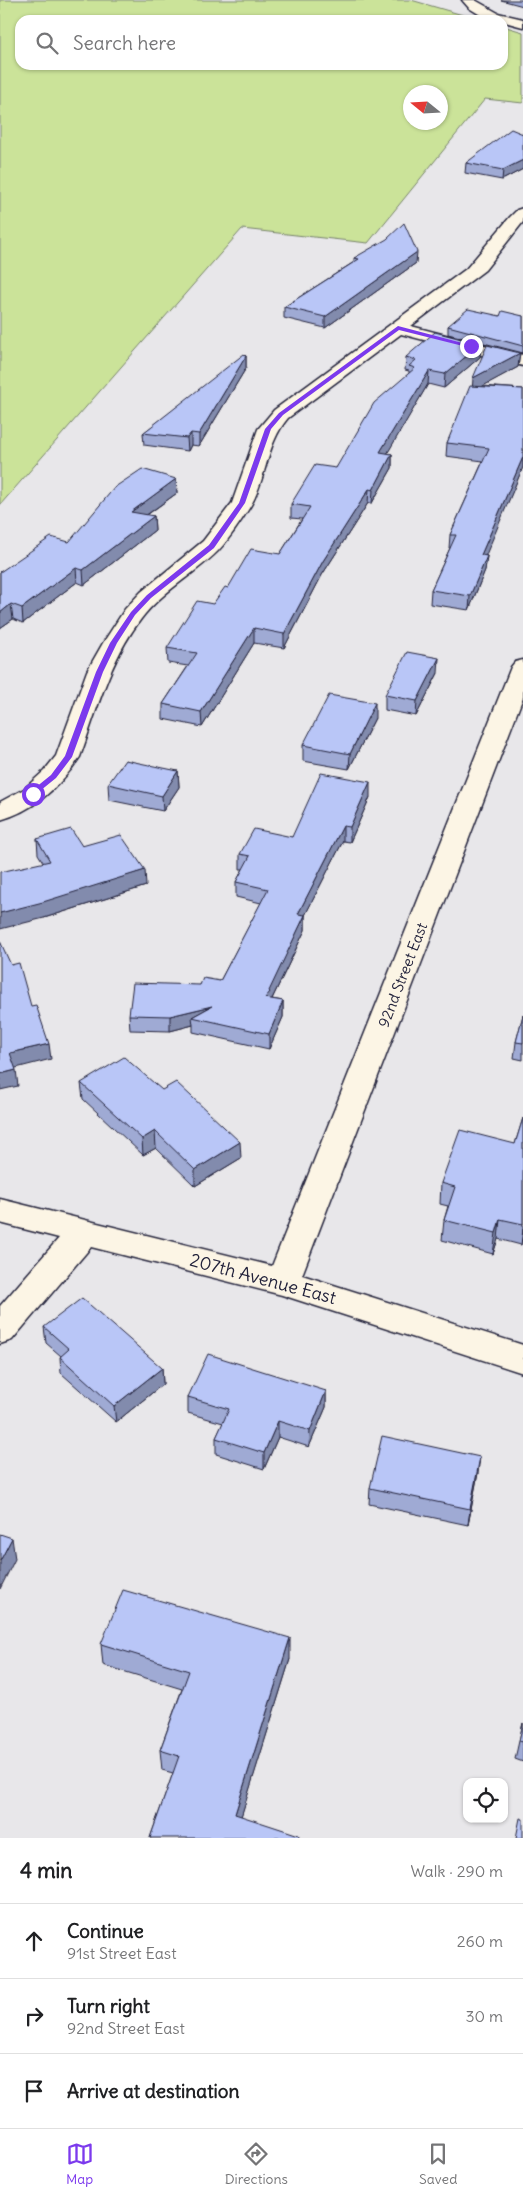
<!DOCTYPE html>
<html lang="en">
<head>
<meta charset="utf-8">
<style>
	:root { --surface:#fff; --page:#f6f6f6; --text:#202124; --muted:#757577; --line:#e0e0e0; --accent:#7c3aed }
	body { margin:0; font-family:Delius,sans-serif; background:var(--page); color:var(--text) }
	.controls { position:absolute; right:15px; bottom:15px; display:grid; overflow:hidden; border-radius:10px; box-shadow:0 1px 4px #0004 }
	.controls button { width:45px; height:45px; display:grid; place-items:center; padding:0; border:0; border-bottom:1px solid var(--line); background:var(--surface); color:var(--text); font:25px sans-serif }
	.compass { position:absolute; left:403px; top:85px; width:45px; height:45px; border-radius:50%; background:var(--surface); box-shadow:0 1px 4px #0004; rotate:288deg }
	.stop { position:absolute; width:15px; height:15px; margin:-11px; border:4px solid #7c3aed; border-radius:50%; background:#fff }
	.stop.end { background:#7c3aed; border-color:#fff; box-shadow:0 1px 5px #0008 }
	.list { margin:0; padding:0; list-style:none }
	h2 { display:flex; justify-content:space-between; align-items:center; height:65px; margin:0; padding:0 20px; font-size:21px }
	h2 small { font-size:16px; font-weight:400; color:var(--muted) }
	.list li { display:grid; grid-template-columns:32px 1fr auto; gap:15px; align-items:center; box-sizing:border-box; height:75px; padding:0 20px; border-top:1px solid var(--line) }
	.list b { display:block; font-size:19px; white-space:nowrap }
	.list p { margin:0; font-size:16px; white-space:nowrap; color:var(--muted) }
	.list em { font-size:16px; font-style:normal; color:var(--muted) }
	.icon { flex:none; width:28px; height:28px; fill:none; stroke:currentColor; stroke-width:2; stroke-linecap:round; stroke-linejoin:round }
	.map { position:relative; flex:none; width:523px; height:1838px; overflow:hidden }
	.search { position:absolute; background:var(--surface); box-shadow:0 1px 4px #0004; left:15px; right:15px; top:15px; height:55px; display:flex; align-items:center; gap:12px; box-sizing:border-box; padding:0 18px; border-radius:15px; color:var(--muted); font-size:19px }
	.sheet { height:290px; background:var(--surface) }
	nav { display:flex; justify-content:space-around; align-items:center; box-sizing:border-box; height:70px; border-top:1px solid var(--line); background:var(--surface); font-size:14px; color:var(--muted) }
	nav a { display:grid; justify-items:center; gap:2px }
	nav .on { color:var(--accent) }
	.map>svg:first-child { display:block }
	.green { fill:#cbe399; stroke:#76826a; fill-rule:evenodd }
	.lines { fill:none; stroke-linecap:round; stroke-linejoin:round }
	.minor-casing { stroke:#22223b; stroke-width:3 }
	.minor { fill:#fcf5e5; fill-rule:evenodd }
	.wall { fill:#9faad4; stroke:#22223b }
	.shaded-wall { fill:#828bad; stroke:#22223b }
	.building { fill:#b9c6f7; stroke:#22223b }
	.route { fill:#7c3aed }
	.labels { text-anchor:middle; stroke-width:4; stroke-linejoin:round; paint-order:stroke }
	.street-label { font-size:15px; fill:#22223b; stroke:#fcf5e5 }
	.near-street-label { font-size:18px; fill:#22223b; stroke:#fcf5e5 }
</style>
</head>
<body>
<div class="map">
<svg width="523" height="1838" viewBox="0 0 523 1838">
	<rect width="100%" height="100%" fill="#e8e7ea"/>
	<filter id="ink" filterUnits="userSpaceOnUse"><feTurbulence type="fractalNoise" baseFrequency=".02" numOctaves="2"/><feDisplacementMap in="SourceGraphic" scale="10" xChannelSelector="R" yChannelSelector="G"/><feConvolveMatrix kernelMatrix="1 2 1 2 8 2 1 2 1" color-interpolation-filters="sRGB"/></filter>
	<g filter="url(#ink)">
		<!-- green -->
		<path class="green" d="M0,0H411L480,20H20V65H503V26L523,32V103L485,99L368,243L242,229L0,505ZM410,92H440V122H410Z"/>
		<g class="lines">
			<!-- minor casing -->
			<g class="minor-casing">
				<path id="minor" d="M462,0H475L498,13L523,19V27L482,16L469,8Z
					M523,208V222L485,270L411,326L523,355V366L401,334L288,418C266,444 267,477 251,505C242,520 230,538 218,551C194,575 162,591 141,619C110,659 97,710 80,757C61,785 34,811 0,820V802L24,789L44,771L56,756L87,671L103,643L125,609L141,592L203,541L232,503L258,429L274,410L466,269L510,217L517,210Z
					M523,660V697L302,1275L523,1345V1373L282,1295L91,1247L12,1340L0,1344V1306L59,1238L0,1223V1199L272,1266L511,667L515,662Z"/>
			</g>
			<!-- minor -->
			<use href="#minor" class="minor"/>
		</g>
		<!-- wall -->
		<path class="wall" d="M501,0H523V6Z
			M523,134V169L502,180L465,173L466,163Z
			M354,258L416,263L325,328L284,318V307L354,262Z
			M500,316H523V353L448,334V326Z
			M520,353L518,367L482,386L523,389V467L485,555L487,556L485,570L469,610L430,604L431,590L450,548H449L450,535L483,461L446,456L447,443L473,386Z
			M246,356V368L199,446L191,445L188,451L144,445L143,433Z
			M406,357H480L444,388L428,384L387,453L392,454V468L372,503H368L322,575L284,648L254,643L202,727L163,719V704L188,666L168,663L167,648L213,604L228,588L280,554L302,519L291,518V504L336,468L409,373V371L405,370Z
			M176,479L177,493L147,515L154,516L155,530L84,585L77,582L23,623L13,619L0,628V572L69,542Z
			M438,673L416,716L385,710V695Z
			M375,718L349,769L303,761V745Z
			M178,771L179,787L163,811L109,800L108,784Z
			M370,797L350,842L343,841L305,915V930L272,999L283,1001V1017L269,1049L193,1032V1025L170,1031L130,1030L129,1015L200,985L220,981L261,903L236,897V882L243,869H240V854L292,837Z
			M37,839L82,846L146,886L44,918L43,862L38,854Z
			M523,1015V1060L514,1058L516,1042Z
			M81,1083L241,1158L195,1186L156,1148L143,1155L83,1099Z
			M523,1118V1238L521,1245L498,1239L493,1254L442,1240L444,1220L448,1206L440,1204L441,1183L515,1144Z
			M44,1327L162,1368L163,1384L116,1422L61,1373L60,1357L61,1356L46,1343Z
			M326,1391V1407L309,1447L278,1437L264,1469L216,1454V1438L223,1423L188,1413V1397Z
			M478,1473L468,1525L369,1504L370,1488Z
			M101,1644L290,1659L241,1816L150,1838L173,1773L162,1770L160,1750L182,1689L103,1665Z
			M523,1723V1762L515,1759Z"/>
		<!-- shaded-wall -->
		<path class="shaded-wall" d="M523,160V169L502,180L503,170Z
			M417,252L416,263L325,328V317Z
			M481,344L480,357L444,388L445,374Z
			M520,353L518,367L472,392L473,378Z
			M246,356V368L199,446V434Z
			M429,371L428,384L380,466V452Z
			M191,433V445L188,451L187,438Z
			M392,454V468L372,503L373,490Z
			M523,457V467L480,569L481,555Z
			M176,479L177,493L131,526V512Z
			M369,489L368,503L322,575L284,648V634L323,561Z
			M154,516L155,530L84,585L83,570Z
			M487,556L485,570L469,610L470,596Z
			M76,568L77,582L23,623L22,608Z
			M11,604L13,619L0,628V613Z
			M254,628V643L202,727L201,712Z
			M439,658L438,673L416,716L417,701Z
			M375,703V718L349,769L350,754Z
			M178,771L179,787L163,811L162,796Z
			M370,782V797L350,842V827Z
			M343,826V841L298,929V914Z
			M145,870L146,886L44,918L0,929V913Z
			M305,915V930L270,1003L265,998Z
			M283,1001V1017L269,1049V1034Z
			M212,1006L192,1017L193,1025L170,1031V1016Z
			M49,1044L51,1059L12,1069L10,1053Z
			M16,1070L18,1086L0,1090V1074Z
			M155,1131L156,1148L143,1155L142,1139Z
			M240,1142L241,1158L195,1186V1170Z
			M500,1219L498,1239L493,1254L496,1233Z
			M523,1229V1238L521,1245Z
			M162,1368L163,1384L116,1422L114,1406Z
			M326,1391V1407L309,1447L310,1431Z
			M278,1421V1437L264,1469V1453Z
			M480,1457L478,1473L468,1525L470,1509Z
			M12,1538L15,1559L0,1589V1561Z
			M290,1638V1659L236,1833L235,1814Z"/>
		<!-- building -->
		<path class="building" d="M511,129L523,134V160L503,170L466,163Z
			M404,223L417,252L325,317L284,307L359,259L354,258L387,239Z
			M468,309L500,316L502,311L523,316V346L448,326Z
			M435,332L481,344L445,374L429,371L380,452L392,454L373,490L369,489L323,561L284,634L254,628L201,712L163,704L197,653L167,648L197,601L213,604L225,587L228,588L251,549L280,554L310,507L291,504L315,465L336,468L374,403L415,368L409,366L416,360L406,357Z
			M487,345L520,353L473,378Z
			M244,354L246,356L199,434L191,433L187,438L143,433Z
			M470,386L523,389V457L481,555L487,556L470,596L431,590L456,535H450L489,448L447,443Z
			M142,469L176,479L131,512L154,516L83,570L76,568L22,608L11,604L0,613V572L51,537L69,542L115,487Z
			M407,652L439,658L417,701L385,695Z
			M329,695L375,703L350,754L303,745Z
			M125,760L178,771L162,796L108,784Z
			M321,773L370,782L350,827L343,826L298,914L305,915L269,991L270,992L265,998L283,1001L269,1034L192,1017L212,1006L170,1016L129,1015L133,983L200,985L203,978L220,981L268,889L236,882L250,856L240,854L254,829L292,837Z
			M71,829L82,846L121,835L145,870L43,902L0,913V872L50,861L37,839Z
			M0,941L11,965L19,963L31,1006L36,1005L49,1044L10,1053L16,1070L0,1074Z
			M523,1015V1043L516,1042Z
			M124,1057L162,1090L176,1082L240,1142L195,1170L155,1131L142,1139L81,1083Z
			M523,1118V1224L500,1219L496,1233L444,1220L455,1187L441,1183L460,1130L515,1144Z
			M82,1298L162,1368L114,1406L60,1357L69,1349L44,1327Z
			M208,1354L326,1391L310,1431L278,1421L264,1453L216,1438L229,1409L188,1397Z
			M382,1436L480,1457L470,1509L370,1488Z
			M0,1534L12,1538L0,1561Z
			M123,1590L290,1638L235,1814L299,1835L298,1838H150L179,1756L160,1750L189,1671L101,1644Z
			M523,1723V1742L519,1741Z
			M520,1818L523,1819V1838H516Z"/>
	</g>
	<!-- route -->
	<path class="route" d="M398,326L474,346L471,348L399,330L283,415L271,429L245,503L214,548L151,598L135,615L117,643L103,672L72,757L56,778L35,795H30V792L51,775L65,756L96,672L110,643L131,612L147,595L209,545L239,503L265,429L279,413Z"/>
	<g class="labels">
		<!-- street labels -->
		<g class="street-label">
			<text transform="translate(403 975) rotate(-69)" y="5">92nd Street East</text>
		</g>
		<!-- near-street labels -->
		<g class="near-street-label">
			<text transform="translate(263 1279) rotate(15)" y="6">207th Avenue East</text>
		</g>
	</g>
</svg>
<div class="controls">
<button><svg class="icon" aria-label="locate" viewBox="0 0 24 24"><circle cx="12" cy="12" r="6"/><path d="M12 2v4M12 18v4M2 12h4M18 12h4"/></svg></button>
</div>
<svg class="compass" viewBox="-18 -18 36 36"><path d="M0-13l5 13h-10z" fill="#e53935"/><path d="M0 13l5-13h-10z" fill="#757577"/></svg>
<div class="stop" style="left:33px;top:794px"></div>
<div class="stop end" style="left:471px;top:346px"></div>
<div class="search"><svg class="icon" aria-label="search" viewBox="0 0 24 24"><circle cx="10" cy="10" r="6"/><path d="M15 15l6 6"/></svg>Search here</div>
</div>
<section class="sheet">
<h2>4 min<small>Walk · 290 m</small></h2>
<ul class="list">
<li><svg class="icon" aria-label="ahead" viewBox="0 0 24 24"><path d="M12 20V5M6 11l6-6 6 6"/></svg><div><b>Continue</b><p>91st Street East</p></div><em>260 m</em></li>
<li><svg class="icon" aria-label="right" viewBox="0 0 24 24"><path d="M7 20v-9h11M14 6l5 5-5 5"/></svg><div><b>Turn right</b><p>92nd Street East</p></div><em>30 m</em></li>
<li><svg class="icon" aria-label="arrive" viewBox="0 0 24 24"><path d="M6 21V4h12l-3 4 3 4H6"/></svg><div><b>Arrive at destination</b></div></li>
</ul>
</section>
<nav>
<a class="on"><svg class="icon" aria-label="map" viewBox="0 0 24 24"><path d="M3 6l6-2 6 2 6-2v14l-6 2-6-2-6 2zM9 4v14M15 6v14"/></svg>Map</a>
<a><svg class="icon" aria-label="directions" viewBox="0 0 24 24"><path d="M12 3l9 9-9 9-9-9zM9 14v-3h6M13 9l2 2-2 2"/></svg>Directions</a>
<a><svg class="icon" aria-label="saved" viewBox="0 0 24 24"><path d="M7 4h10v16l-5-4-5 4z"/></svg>Saved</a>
</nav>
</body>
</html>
